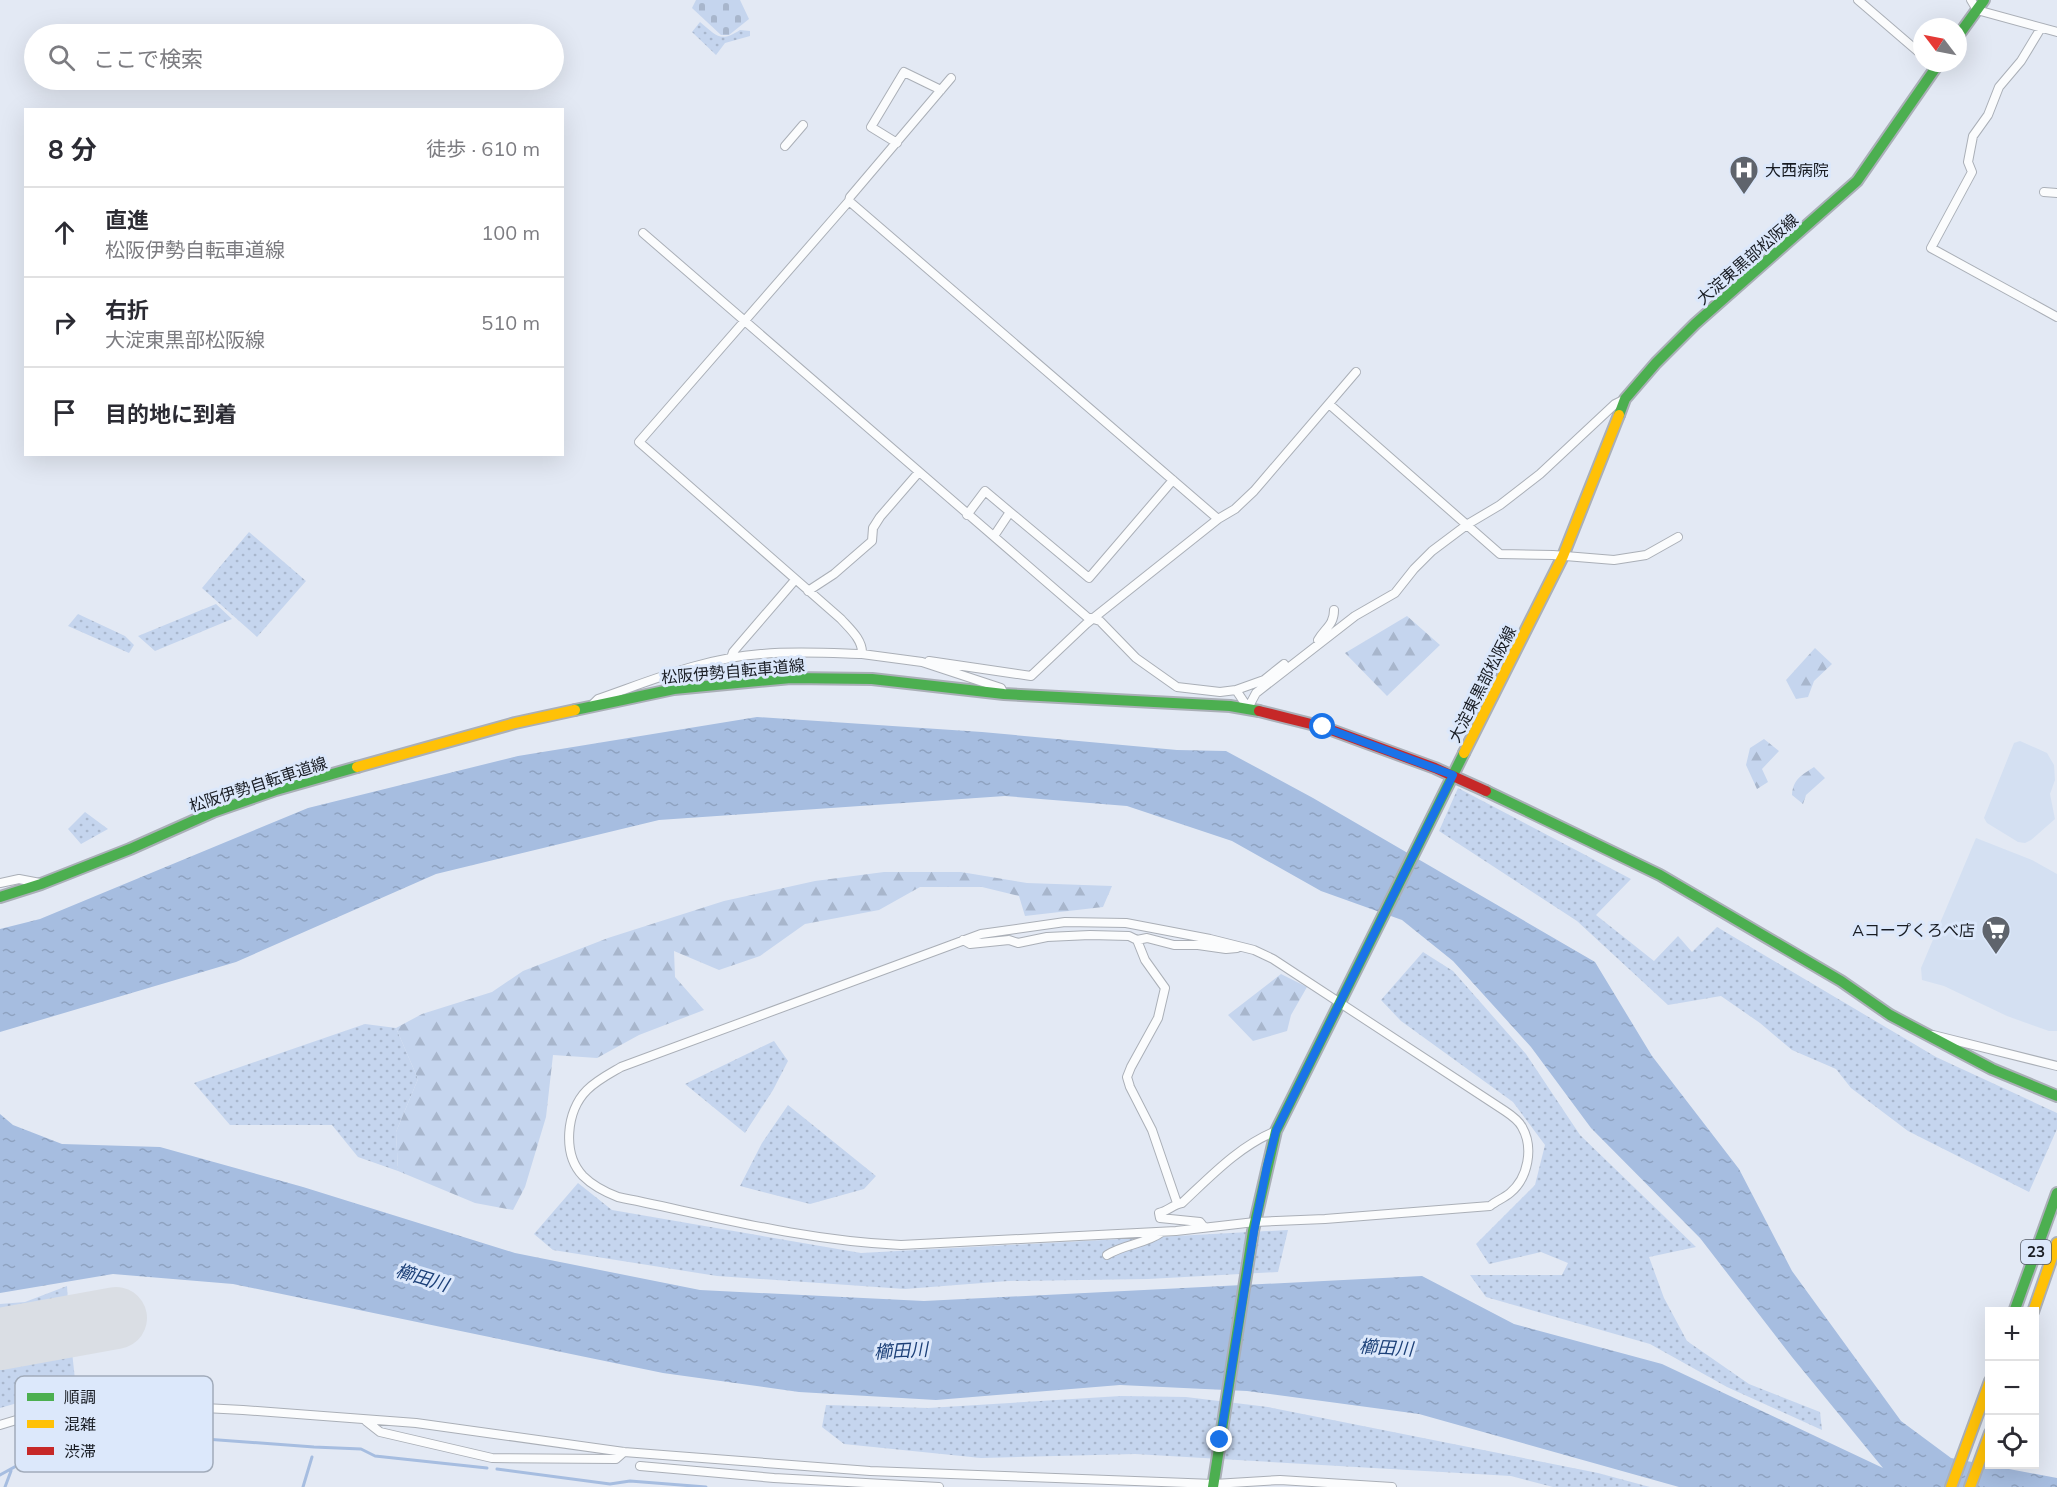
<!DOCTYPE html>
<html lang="ja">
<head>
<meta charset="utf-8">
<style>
	:root { --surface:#fff; --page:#f2f2f3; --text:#2b2b33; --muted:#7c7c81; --line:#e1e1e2 }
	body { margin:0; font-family:Mulish,"Noto Sans JP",sans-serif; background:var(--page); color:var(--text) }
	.controls { position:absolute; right:18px; bottom:18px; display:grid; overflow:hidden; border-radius:0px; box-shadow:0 6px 24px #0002 }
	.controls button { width:54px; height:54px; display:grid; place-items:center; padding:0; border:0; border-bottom:2px solid var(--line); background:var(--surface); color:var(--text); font:30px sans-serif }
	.compass { position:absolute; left:1913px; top:18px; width:54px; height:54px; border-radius:50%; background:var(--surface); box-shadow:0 6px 24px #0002; rotate:302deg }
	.stop { position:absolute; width:18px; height:18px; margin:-14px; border:4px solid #1a73e8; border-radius:50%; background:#fff }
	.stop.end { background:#1a73e8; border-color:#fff; box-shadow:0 2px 6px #0008 }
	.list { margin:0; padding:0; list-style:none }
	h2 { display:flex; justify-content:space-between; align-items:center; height:78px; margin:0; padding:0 24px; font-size:26px }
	h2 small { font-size:20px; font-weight:400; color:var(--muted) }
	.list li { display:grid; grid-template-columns:39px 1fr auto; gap:18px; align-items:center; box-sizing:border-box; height:90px; padding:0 24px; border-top:2px solid var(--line) }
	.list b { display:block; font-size:22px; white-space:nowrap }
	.list p { margin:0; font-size:20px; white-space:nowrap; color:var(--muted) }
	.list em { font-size:20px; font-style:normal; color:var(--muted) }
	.icon { flex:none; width:33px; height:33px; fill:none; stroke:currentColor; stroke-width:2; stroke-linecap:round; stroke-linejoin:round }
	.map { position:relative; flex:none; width:2057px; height:1487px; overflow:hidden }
	.search { position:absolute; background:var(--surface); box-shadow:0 6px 24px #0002; left:24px; top:24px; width:540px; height:66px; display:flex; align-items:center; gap:15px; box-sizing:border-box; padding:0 21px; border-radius:33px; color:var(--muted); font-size:22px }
	.panel { position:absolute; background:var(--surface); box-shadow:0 6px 24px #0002; left:24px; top:108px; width:540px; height:348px; border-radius:0px }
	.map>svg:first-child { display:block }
	.built { fill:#d4e0f2 }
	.grass { fill:url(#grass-dots) }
	.forest { fill:url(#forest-firs) }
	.cemetery { fill:url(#cemetery-stones) }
	.water { fill:url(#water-ripples) }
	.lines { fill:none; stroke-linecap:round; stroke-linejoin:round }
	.stream { stroke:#a6bde0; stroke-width:3 }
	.runway { stroke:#dadee4; stroke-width:62 }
	.street-casing { stroke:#aaafb7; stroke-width:10 }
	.fast-casing { stroke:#aaafb7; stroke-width:14 }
	.slow-casing { stroke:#aaafb7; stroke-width:14 }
	.jam-casing { stroke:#aaafb7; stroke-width:14 }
	.street { stroke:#fbfcfd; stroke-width:8 }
	.fast { stroke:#4caf50; stroke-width:10 }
	.slow { stroke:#ffc107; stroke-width:10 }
	.jam { stroke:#c62828; stroke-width:10 }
	.route { stroke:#1a73e8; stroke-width:8 }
	.labels { text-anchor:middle; stroke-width:6; stroke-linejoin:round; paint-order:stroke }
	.shield { fill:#dce8fb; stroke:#535964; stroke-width:1.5 }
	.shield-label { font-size:15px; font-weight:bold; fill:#181c23 }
	.poi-label { font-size:16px; fill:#181c23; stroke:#dce8fb; text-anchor:start }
	.street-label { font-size:16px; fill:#181c23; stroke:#dce8fb }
	.water-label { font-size:18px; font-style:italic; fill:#1c4078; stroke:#dce8fb }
	.key { fill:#dce8fb; stroke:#a1abba; stroke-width:1.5 }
	.key-label { font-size:16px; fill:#181c23 }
</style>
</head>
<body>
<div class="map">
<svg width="2057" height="1487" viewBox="0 0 2057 1487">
	<defs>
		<pattern id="grass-dots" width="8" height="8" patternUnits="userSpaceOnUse" patternTransform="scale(1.5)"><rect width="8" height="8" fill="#c5d5ee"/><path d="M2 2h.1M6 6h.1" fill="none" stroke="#a8b6cc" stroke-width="1.8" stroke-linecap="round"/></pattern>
		<pattern id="forest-firs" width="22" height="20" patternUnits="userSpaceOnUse" patternTransform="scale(1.5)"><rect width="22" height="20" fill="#c5d5ee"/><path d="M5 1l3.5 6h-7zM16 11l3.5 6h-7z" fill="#a8b6cc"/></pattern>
		<pattern id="cemetery-stones" width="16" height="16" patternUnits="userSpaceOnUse" patternTransform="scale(1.5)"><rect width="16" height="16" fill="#c5d5ee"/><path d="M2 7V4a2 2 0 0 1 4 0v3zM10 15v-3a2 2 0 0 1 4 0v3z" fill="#a8b6cc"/></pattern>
		<pattern id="water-ripples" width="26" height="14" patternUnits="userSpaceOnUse" patternTransform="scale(1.5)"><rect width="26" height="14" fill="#a6bde0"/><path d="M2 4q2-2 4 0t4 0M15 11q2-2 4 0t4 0" fill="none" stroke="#8ea2c0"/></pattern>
	</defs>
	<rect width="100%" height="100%" fill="#e3e9f4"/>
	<!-- built -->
	<path class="built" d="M2020,741L2047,753L2054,765L2055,780L2050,794L2055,819L2031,840L2025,843L2018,842L1987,823L1984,818L2014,743Z
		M1976,838L2032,860L2057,874V1031H2049L2007,1016L1944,986L1922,980L1921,968Z"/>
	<!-- grass -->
	<path class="grass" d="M700,22C717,36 720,43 740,30L750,31V36L725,43L716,55L692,32Z
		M249,532L306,581L257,637L202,588Z
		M216,604L232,619L155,651L138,636Z
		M78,614L125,636L134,645L129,653L68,626Z
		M1458,788L1631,879L1596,915L1654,961L1678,936L1692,952L1717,927L1936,1057L2057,1113V1129L2029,1192L1908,1131L1851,1088L1836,1069L1792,1050L1760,1023L1721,996L1668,1005L1577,921L1439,831Z
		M85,812L108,829L81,844L68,829Z
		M1423,952L1453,971L1526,1054L1580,1135L1696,1247L1649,1257L1664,1298L1687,1341L1749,1384L1820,1412L1822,1430L1727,1387L1650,1344L1486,1297L1470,1275H1562L1568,1263L1541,1252L1489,1264L1476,1244L1535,1185L1545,1145L1513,1102L1401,1021L1381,1000Z
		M365,1024L396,1028L418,1079L396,1132L398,1171L358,1157L332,1125H230L194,1083Z
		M774,1041L788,1061L773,1090L745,1133L685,1084Z
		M788,1105L876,1176L864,1189L810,1204L740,1186L762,1143Z
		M578,1183L612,1210L861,1253L1288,1230L1278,1272L1148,1279L1008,1281L905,1289L717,1276L553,1250L534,1234Z
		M67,1286L69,1318L0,1331V1304L25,1302Z
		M70,1333L76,1389L59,1391L0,1408V1345Z
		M1121,1396L1186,1397L1268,1407L1598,1473L1650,1487H1553L1511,1476L1135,1454L981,1458L844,1444L822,1427L826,1405L928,1408Z"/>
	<!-- forest -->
	<path class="forest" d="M1407,616L1440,645L1387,696L1345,653Z
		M1815,648L1832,664L1814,681L1808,697L1796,699L1786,680Z
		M1764,739L1779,751L1762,769L1768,782L1757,789L1746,765L1750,748Z
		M1814,767L1825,778L1806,795L1803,804L1792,795C1793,779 1802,775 1814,767Z
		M884,872H961L1027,883L1112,886L1103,907L1025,916L1019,896L982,887H920L879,910L805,924L760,956L719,970L674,951L675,977L704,1010L639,1035L597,1058L553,1055L546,1117L525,1187L513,1210L475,1203L398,1171L396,1132L418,1079L396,1028L422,1014L492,992L523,971L608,938L724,901L815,881Z
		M1281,974L1307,987L1291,1015L1287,1031L1253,1041L1228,1015Z"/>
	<!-- cemetery -->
	<path class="cemetery" d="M696,0H740L749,19L729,35H721L692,8Z"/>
	<!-- water -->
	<path class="water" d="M757,717L982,732L1177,750L1226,751L1313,798L1595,962L1652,1056L1739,1169L1792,1271L1901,1421L1951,1458L2057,1478V1487H1679L1419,1414L1247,1391L1120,1385L936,1400L799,1392L663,1373L233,1284L113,1274L0,1293V1114L13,1125L62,1144L160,1147L303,1187L515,1253L700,1290L924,1301L1422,1276L1514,1324L1662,1364L1883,1468L1792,1357L1700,1238L1591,1128L1531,1047L1453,961L1402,920L1321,891L1232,841L1127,806L1005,796L659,820L436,874L236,962L0,1032V929L40,919L308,808L518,756Z"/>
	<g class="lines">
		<!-- stream -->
		<path class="stream" d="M497,1469L610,1484L630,1481L706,1487
			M0,1475L71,1436L124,1433L314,1447L361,1449L375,1456L487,1468
			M5,1487L11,1471
			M303,1487L312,1457"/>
		<!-- runway -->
		<path class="runway" d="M0,1339L116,1318"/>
		<!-- street casing -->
		<g class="street-casing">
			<path id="street" d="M1858,0L1922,55
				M1971,0L1977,10L2057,32
				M2041,28L2021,61L1999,87L1988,115L1973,136L1968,162L1972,172L1931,248L2057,317
				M951,78L850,197L849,201L639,442L841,619C850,629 863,640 862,654L922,662L1001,688L1004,694
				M897,143L871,127L904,72L941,90
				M785,146L803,125
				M2044,192L2057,193
				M849,201L1218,519
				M643,233L1087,617L1100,621L1136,658L1177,687L1220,692L1236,690L1248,708L1256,693L1355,616L1395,593L1414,569L1432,551L1468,524L1500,505L1540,474L1615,404L1625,399
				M1329,404L1500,554L1553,555L1614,560L1646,555L1678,537
				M1010,512L1089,578L1173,480
				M967,515L985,491L1010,512L994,536
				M808,591L834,574L872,541L873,528L880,517L919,472
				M1318,640C1325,628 1334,625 1334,610
				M731,658L733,652L795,580
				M929,661L1031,676L1086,624L1218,519L1235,509L1254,491L1356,372
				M1236,690L1264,680L1284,664
				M591,706L598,699C650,681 704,658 761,654C794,651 829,653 862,654
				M0,883L19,879L40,883
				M1065,922L1126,923L1210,939L1254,950L1273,959L1505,1111C1511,1115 1519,1121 1522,1127C1534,1148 1528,1178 1510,1193C1504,1198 1496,1201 1490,1206L1325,1219L1255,1222L1176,1231L901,1245C805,1241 712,1216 618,1197C605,1192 593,1186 583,1176C562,1154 566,1111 587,1090C597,1080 609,1074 621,1067L981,934Z
				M963,940L970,944L1009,940L1018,943L1047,937L1090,935L1129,936L1137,940
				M1933,1035L2057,1066
				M1177,1203L1152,1130L1130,1087L1127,1077L1131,1067L1158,1018L1165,988L1145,960L1137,940L1147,938L1174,945H1198L1226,949L1237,948
				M1204,1227L1200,1222L1160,1218L1159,1213C1168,1211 1174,1204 1182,1203C1211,1176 1239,1146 1276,1131
				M1107,1255C1124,1244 1146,1244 1162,1232
				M366,1421L380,1432L492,1458L616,1459L624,1452
				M0,1425L33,1415L82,1406L126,1404L243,1410L416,1423L624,1452L870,1471L1214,1484L1280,1480L1392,1487
				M640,1466L774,1478L939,1487"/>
		</g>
		<!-- fast casing -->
		<g class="fast-casing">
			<path id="fast" d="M1958,36L1984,0
				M1619,415L1625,399L1656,363L1695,324L1857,181L1939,63
				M575,710L674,689L791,678L872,679L1004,694L1230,706L1259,711
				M1486,791L1660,875L1841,981L1890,1015L1992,1069L2057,1096
				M0,897L41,884L130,849L213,812L276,790L357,767
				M2014,1312L2057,1193
				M1213,1487L1253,1231L1276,1131L1464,753"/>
		</g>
		<!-- slow casing -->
		<g class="slow-casing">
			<path id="slow" d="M1464,753L1563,556L1619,415
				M357,767L515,723L575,710
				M2033,1312L2057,1243
				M1951,1487L1990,1381
				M1970,1487L1990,1433"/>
		</g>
		<!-- jam casing -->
		<g class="jam-casing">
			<path id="jam" d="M1259,711L1323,727L1435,768L1486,791"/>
		</g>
		<!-- street -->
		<use href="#street" class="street"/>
		<!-- fast -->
		<use href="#fast" class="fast"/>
		<!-- slow -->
		<use href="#slow" class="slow"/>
		<!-- jam -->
		<use href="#jam" class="jam"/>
	</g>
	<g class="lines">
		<!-- route -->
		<path class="route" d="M1220,1440L1254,1231L1267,1166L1276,1131L1453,775L1323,727"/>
	</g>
	<!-- icons -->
	<defs>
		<g id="hospital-pin" transform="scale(1.5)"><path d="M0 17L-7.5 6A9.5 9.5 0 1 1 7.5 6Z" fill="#5f646c" stroke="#dce8fb"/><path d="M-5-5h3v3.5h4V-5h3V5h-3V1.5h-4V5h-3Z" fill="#fff"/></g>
		<g id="supermarket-pin" transform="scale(1.5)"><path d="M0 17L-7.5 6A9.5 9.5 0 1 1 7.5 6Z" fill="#5f646c" stroke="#dce8fb"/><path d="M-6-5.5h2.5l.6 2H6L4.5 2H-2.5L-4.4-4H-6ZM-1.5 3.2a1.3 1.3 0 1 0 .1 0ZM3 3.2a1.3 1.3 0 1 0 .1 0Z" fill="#fff"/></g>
	</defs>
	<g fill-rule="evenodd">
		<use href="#hospital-pin" x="1744" y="170"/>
		<use href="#supermarket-pin" x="1996" y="930"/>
	</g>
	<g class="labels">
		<!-- shield labels -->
		<rect class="shield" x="2021" y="1240" width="30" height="24" rx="4.5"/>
		<g class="shield-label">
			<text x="2036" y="1257">23</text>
		</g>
		<!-- poi labels -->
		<g class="poi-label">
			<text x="1765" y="176">大西病院</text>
			<text x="1975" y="936" text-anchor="end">Aコープくろべ店</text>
		</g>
		<!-- street labels -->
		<g class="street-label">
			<text transform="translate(1747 259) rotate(-41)" y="6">大淀東黒部松阪線</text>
			<text transform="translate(733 671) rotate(-5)" y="6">松阪伊勢自転車道線</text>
			<text transform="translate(1482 684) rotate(-63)" y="6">大淀東黒部松阪線</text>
			<text transform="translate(258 784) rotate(-18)" y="6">松阪伊勢自転車道線</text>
		</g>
		<!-- water labels -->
		<g class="water-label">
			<text transform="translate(422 1278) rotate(17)" y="6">櫛田川</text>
			<text transform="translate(1386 1348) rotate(3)" y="6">櫛田川</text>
			<text transform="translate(901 1351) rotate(-3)" y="6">櫛田川</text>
		</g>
	</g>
	<!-- legend -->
	<rect x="15" y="1376" width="198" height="96" rx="9" class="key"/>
	<rect x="27" y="1393" width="27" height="8" fill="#4caf50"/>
	<rect x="27" y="1420" width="27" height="8" fill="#ffc107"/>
	<rect x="27" y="1447" width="27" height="8" fill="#c62828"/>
	<g class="key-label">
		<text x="64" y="1403">順調</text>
		<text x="64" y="1430">混雑</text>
		<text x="64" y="1457">渋滞</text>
	</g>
</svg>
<div class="controls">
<button>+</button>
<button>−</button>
<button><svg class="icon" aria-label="locate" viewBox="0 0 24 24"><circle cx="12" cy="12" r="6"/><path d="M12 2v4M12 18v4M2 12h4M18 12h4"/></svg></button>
</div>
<svg class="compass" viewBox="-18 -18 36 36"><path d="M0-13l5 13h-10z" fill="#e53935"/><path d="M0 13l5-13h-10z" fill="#7c7c81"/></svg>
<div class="stop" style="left:1323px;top:727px"></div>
<div class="stop end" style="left:1220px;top:1440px"></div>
<div class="search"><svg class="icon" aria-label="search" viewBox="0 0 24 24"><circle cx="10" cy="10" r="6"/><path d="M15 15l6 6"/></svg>ここで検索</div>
<section class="panel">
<h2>8 分<small>徒歩 · 610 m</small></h2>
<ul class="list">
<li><svg class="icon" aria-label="ahead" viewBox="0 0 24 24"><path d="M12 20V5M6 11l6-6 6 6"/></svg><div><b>直進</b><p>松阪伊勢自転車道線</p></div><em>100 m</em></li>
<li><svg class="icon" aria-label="right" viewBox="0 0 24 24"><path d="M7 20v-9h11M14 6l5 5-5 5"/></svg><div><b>右折</b><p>大淀東黒部松阪線</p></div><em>510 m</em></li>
<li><svg class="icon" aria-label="arrive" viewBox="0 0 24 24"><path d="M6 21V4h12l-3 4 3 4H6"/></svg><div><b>目的地に到着</b></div></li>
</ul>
</section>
</div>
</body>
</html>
